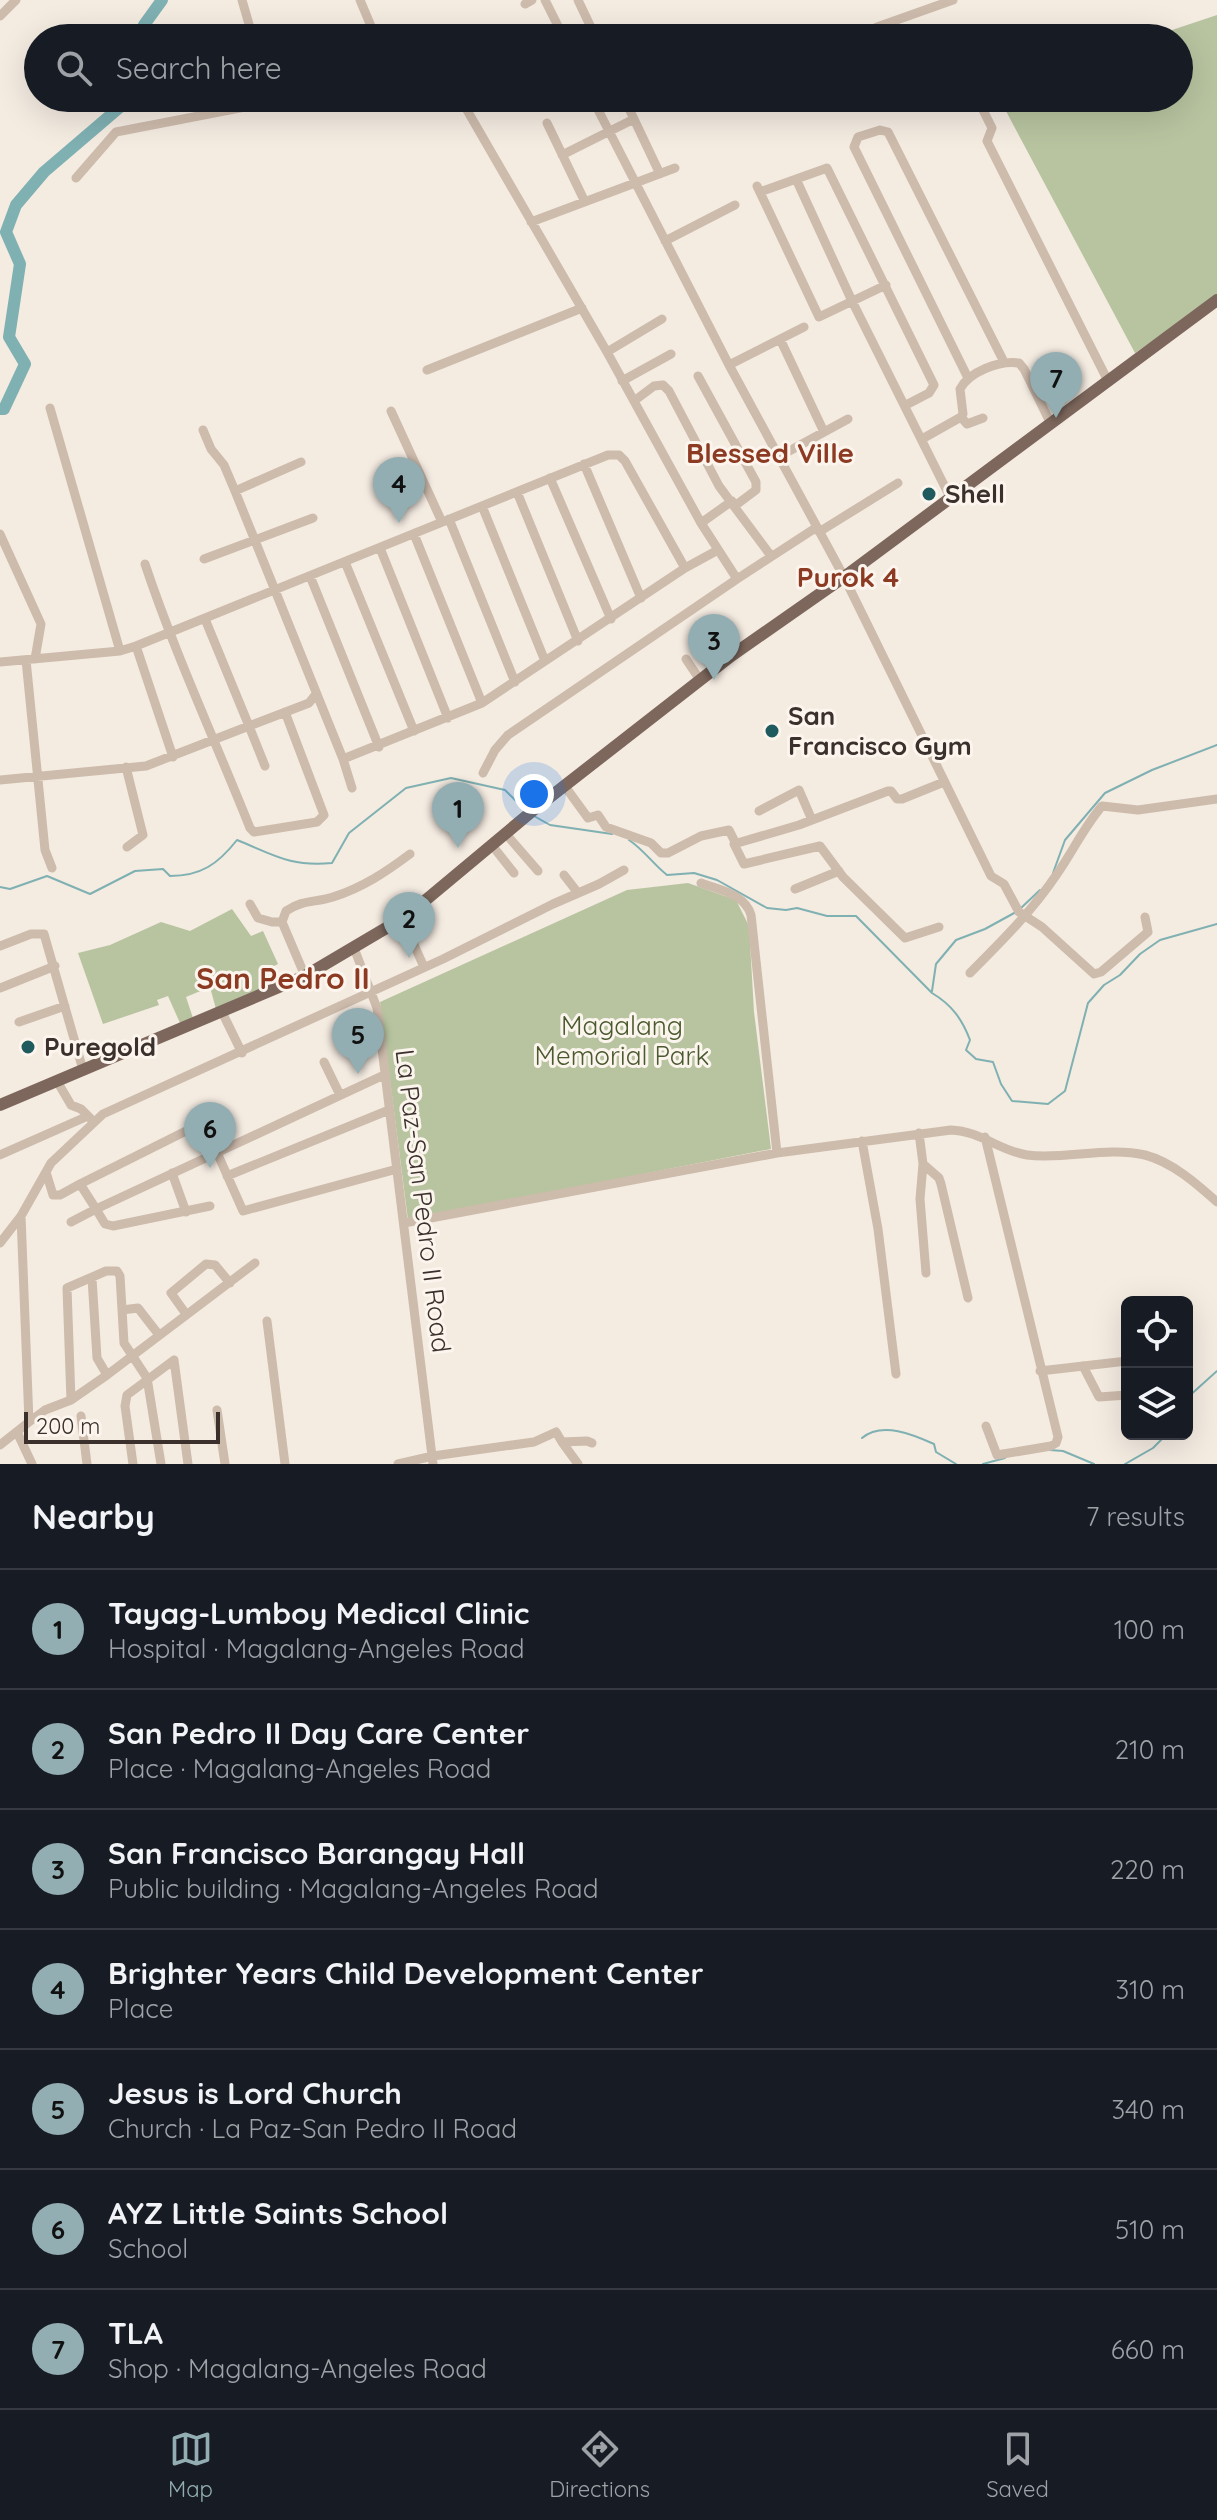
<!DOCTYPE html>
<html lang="en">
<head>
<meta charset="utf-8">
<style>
	:root { --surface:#171b24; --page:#20242c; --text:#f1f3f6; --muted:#9ea1a6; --line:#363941; --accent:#92aeb2 }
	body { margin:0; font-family:Quicksand,sans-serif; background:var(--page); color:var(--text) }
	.controls { position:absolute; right:24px; bottom:24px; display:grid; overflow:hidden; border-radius:12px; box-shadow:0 8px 32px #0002 }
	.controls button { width:72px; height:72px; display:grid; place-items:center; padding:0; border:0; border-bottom:2px solid var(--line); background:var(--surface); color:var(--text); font:40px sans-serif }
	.scale { position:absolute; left:24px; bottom:20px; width:196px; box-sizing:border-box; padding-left:8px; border:4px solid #3b302b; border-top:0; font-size:22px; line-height:28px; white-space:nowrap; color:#3b302b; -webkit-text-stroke:6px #fbf5ee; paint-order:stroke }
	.you { position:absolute; left:534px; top:794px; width:28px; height:28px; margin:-20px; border:6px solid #fff; border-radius:50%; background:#1a73e8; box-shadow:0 0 0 12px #1a73e833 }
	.badge { display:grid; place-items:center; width:52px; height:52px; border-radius:50%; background:var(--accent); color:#111; font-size:26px; font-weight:700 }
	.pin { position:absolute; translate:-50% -66px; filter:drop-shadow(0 2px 4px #0008) }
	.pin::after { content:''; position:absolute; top:42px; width:28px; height:24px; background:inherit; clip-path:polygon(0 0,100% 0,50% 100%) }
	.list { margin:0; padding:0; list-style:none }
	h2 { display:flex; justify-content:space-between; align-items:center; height:104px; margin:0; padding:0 32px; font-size:34px }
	h2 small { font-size:26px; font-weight:400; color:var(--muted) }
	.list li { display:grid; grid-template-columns:52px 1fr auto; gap:24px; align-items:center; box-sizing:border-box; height:120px; padding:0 32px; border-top:2px solid var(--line) }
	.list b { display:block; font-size:30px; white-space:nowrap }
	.list p { margin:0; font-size:26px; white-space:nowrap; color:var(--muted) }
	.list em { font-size:26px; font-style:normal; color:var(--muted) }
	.icon { flex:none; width:44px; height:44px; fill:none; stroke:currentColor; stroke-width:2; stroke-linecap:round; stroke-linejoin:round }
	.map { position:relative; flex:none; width:1217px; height:1464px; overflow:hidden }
	.search { position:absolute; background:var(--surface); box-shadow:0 8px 32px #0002; left:24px; right:24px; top:24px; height:88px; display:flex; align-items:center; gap:20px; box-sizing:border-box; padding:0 28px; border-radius:44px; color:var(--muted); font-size:30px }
	.sheet { height:944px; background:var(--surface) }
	nav { display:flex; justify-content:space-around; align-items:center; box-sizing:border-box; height:112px; border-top:2px solid var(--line); background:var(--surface); font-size:22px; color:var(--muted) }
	nav a { display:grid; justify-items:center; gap:4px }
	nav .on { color:var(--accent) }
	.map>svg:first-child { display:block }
	.green { fill:#b8c4a0 }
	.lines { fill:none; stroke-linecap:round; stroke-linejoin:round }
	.stream { stroke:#7fb0b2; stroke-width:2 }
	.river { stroke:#7fb0b2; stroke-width:12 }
	.minor { stroke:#cdbbac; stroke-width:9 }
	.major { stroke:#7d675c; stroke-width:12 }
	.poi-dot { fill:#1f5a5e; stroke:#fbf5ee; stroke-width:3 }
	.labels { text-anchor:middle; stroke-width:6; stroke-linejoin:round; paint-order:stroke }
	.poi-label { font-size:26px; font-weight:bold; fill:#3b302b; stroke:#fbf5ee; text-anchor:start }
	.park-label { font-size:26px; fill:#4a5a2e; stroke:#fbf5ee }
	.street-label { font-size:26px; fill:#3b302b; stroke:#fbf5ee }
	.neighbourhood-label { font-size:28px; font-weight:bold; fill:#8c3b22; stroke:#fbf5ee }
	.quarter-label { font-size:30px; font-weight:bold; fill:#8c3b22; stroke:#fbf5ee }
</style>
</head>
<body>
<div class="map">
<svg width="1217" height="1464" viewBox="0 0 1217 1464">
	<rect width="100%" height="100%" fill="#f4ebe1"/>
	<!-- green -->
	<path class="green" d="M1217,15V297L1135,353L999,98H1179V38H1148Z
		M688,883L736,900L749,926L754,1012L771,1149L408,1220L380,1002L627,890Z
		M232,909L251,936L263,931L278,964L272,967L274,971L262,977L266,987L216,1009L210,987L186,997L193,1018L180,1023L168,996L157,1000L159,1005L103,1024L78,953L110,945L161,922L190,931Z"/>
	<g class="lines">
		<!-- stream -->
		<path class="stream" d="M534,816L550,825L612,834
			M629,840C644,850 653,864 667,875L694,873L717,880L767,908L786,910L797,908L827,916H856L932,993C952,1005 962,1019 970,1040L966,1050L976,1059L993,1062L1001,1084L1012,1101L1048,1104L1065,1091L1088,1003L1104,985L1120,975L1140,954L1160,940L1217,924
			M1053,873L1065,840L1105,793L1152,770L1217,745
			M0,887L10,889L47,876L90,894L135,871L163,869L170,876C201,876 218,864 237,840C274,855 290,867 332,863L349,833L406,788L451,778L505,790L525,810
			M1021,908L1040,890
			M932,991L936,964L956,940L985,929L1016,912
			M1187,1398L1217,1371
			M862,1438C882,1421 914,1435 934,1444L936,1452L956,1464
			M1050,1450L1063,1451L1094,1464
			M983,1464L1005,1458
			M1125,1464L1153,1448L1167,1434"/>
		<!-- river -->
		<path class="river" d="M140,38L144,25L162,0
			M0,409H4L25,364L9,337L20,264L6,232L16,205L44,172L120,107L122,98"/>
		<!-- minor -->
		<path class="minor" d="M242,0L253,38
			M360,0L376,38
			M545,0L564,38
			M578,0L596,38
			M525,4L532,0
			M0,16L16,0
			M869,38V31L877,27L953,0
			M460,98L607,352L701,523L737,579L817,527L844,577L991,876L1004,884L1019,912L1042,927L1094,974L1101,972L1148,932L1145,917
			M592,98L729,365L817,527
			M624,98L660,174
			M979,102L992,128L987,141L1108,381
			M547,123L585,202
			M562,155L634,119
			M76,178L116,132L292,98
			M796,179L852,301L950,497
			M757,186L819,317L886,285
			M760,192L827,168L934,385L929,393L906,405
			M531,222L675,168
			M665,241L735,205
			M780,339L824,432
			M607,352L662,319
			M729,365L804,327
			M427,370L582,308
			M698,376L756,482V490L736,505
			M968,378L854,147L858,137L880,130L888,132L1004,362
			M622,381L671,354
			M634,401L654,386L663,385L669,391L719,486L771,556
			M50,408L120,651
			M391,411L442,522
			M961,417L967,424L983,418
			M203,430L211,449L224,465L235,491L343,759L482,703L685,568L718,550
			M922,439L961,417L963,414L960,389C969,372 999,360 1019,363L1024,369L1050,422
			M780,456L848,419
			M584,464L641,598
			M550,478L611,619
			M235,491L301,462
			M517,492L578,641
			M482,506L545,661
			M449,519L515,682
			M701,523L732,501
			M819,532L898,483
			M0,534L41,624L35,659
			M414,534L482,703
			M380,548L448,718
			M204,559L313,518
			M345,562L414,731
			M145,564C175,654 215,740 250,828L254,832L317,822L324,815L285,712
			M310,576L379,747
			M136,646L173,757
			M686,659L700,680
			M26,660L45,850L52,868
			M0,662L120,651L136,646L608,455H619L625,461L685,568
			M343,759L352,788
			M265,766L249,726L309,703L316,694
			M126,767L143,835L127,847
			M483,773L495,750L508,735L737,579
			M0,780L146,766L249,726L205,619
			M564,785L588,818L598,815L606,827L651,843L661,853H668L701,836L729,830L735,842
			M759,811L799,790L812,820
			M505,833L538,871
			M491,844L514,873
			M564,875L578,893
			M701,883C720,890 745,894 751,915L777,1153
			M795,889L839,871
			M250,904L258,918L272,922H282
			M402,918L424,967
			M939,927L905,938L843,877L820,846L744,864L734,844L799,825L888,791H891L897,799H902L944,782
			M0,946L31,934H44L83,1070
			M354,948L377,1008L433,1464
			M970,973C1001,942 1033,910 1057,874C1073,851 1084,827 1102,806L1138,810L1217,799
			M305,976L282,922L286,911C304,899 314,903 333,897C362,888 386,872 410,854
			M0,988L55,966
			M222,1012L242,1053
			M19,1022L65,1006
			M324,1062L340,1095
			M57,1081L71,1105L81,1109L91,1119
			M919,1133L923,1164L920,1199L926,1273
			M985,1137L1058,1437L1056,1443L1051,1446L997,1455L986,1426
			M862,1141L878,1229L896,1374
			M0,1155L88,1116
			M923,1164L939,1178L941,1184L968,1298
			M46,1172L53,1195H60L80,1184L96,1209L71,1222
			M172,1173L186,1212
			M227,1176L389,1110
			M80,1184L196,1126L207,1130L243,1211L397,1169
			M210,1206L113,1226L105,1224L96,1209L384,1075
			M404,1223L777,1153L951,1130C980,1131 1000,1151 1027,1155C1065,1160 1107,1146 1145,1155C1172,1162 1197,1184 1217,1202
			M0,1243L21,1216L51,1163L103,1114L443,959L553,904L599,884L624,870
			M92,1278L97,1358L107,1375
			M122,1310L138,1308L159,1335
			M186,1314L171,1293L206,1264L215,1265L230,1283
			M267,1321L285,1464
			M1083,1366L1099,1397L1127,1395
			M1040,1371L1127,1361
			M71,1400L67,1288L106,1271H117L120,1276L124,1343L147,1378L161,1464
			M217,1410L225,1464
			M81,1416L87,1464
			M29,1422L45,1410L71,1400L107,1375L255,1263
			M17,1432L32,1464
			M562,1442L578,1464
			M0,1445L29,1422L21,1216
			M133,1464L125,1406L127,1395L174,1360L188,1464
			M398,1464L433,1456L534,1442L556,1432L562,1442L587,1441L592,1443"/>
		<!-- major -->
		<path class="major" d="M0,1105L305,976L393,924L421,904L536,808L731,656L844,577L1217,300"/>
	</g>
	<!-- markers -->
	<g class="poi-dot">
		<circle cx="929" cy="494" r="8"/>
		<circle cx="772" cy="731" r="8"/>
		<circle cx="28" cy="1047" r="8"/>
	</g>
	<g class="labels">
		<!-- poi labels -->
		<g class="poi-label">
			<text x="945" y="503">Shell</text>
			<text x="788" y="725">San<tspan x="788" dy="30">Francisco Gym</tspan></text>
			<text x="44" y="1056">Puregold</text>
		</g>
		<!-- park labels -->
		<g class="park-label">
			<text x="622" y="1035">Magalang<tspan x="622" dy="30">Memorial Park</tspan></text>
		</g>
		<!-- street labels -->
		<g class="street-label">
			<text transform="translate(423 1201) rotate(83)" y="9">La Paz-San Pedro II Road</text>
		</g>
		<!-- neighbourhood labels -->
		<g class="neighbourhood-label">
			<text x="770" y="463">Blessed Ville</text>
			<text x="848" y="587">Purok 4</text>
		</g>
		<!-- quarter labels -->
		<g class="quarter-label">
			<text x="283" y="989">San Pedro II</text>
		</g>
	</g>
</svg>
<div class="controls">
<button><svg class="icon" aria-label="locate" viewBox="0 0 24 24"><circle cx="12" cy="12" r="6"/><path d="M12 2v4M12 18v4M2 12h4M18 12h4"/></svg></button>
<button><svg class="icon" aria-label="layers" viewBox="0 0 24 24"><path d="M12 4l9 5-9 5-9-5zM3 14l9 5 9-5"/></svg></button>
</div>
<div class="scale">200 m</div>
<div class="you"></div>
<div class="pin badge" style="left:458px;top:848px">1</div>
<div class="pin badge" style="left:409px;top:958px">2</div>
<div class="pin badge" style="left:714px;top:680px">3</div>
<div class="pin badge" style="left:399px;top:523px">4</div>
<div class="pin badge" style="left:358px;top:1074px">5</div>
<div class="pin badge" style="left:210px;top:1168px">6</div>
<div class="pin badge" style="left:1056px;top:418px">7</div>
<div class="search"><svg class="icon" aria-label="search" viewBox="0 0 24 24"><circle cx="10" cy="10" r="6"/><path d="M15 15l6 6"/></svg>Search here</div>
</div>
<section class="sheet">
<h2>Nearby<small>7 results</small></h2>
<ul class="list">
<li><span class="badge">1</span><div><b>Tayag-Lumboy Medical Clinic</b><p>Hospital · Magalang-Angeles Road</p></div><em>100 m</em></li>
<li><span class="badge">2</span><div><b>San Pedro II Day Care Center</b><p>Place · Magalang-Angeles Road</p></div><em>210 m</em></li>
<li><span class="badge">3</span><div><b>San Francisco Barangay Hall</b><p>Public building · Magalang-Angeles Road</p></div><em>220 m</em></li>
<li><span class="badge">4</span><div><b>Brighter Years Child Development Center</b><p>Place</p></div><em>310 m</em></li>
<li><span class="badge">5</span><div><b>Jesus is Lord Church</b><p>Church · La Paz-San Pedro II Road</p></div><em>340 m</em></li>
<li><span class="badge">6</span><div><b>AYZ Little Saints School</b><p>School</p></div><em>510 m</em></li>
<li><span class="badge">7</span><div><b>TLA</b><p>Shop · Magalang-Angeles Road</p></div><em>660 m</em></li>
</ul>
</section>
<nav>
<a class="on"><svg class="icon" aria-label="map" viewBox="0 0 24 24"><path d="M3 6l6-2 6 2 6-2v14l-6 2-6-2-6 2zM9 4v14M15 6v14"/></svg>Map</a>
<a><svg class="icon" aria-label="directions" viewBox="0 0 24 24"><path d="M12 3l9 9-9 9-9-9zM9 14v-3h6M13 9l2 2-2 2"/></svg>Directions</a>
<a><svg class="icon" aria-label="saved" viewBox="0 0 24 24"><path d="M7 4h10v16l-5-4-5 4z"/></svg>Saved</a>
</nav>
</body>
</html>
